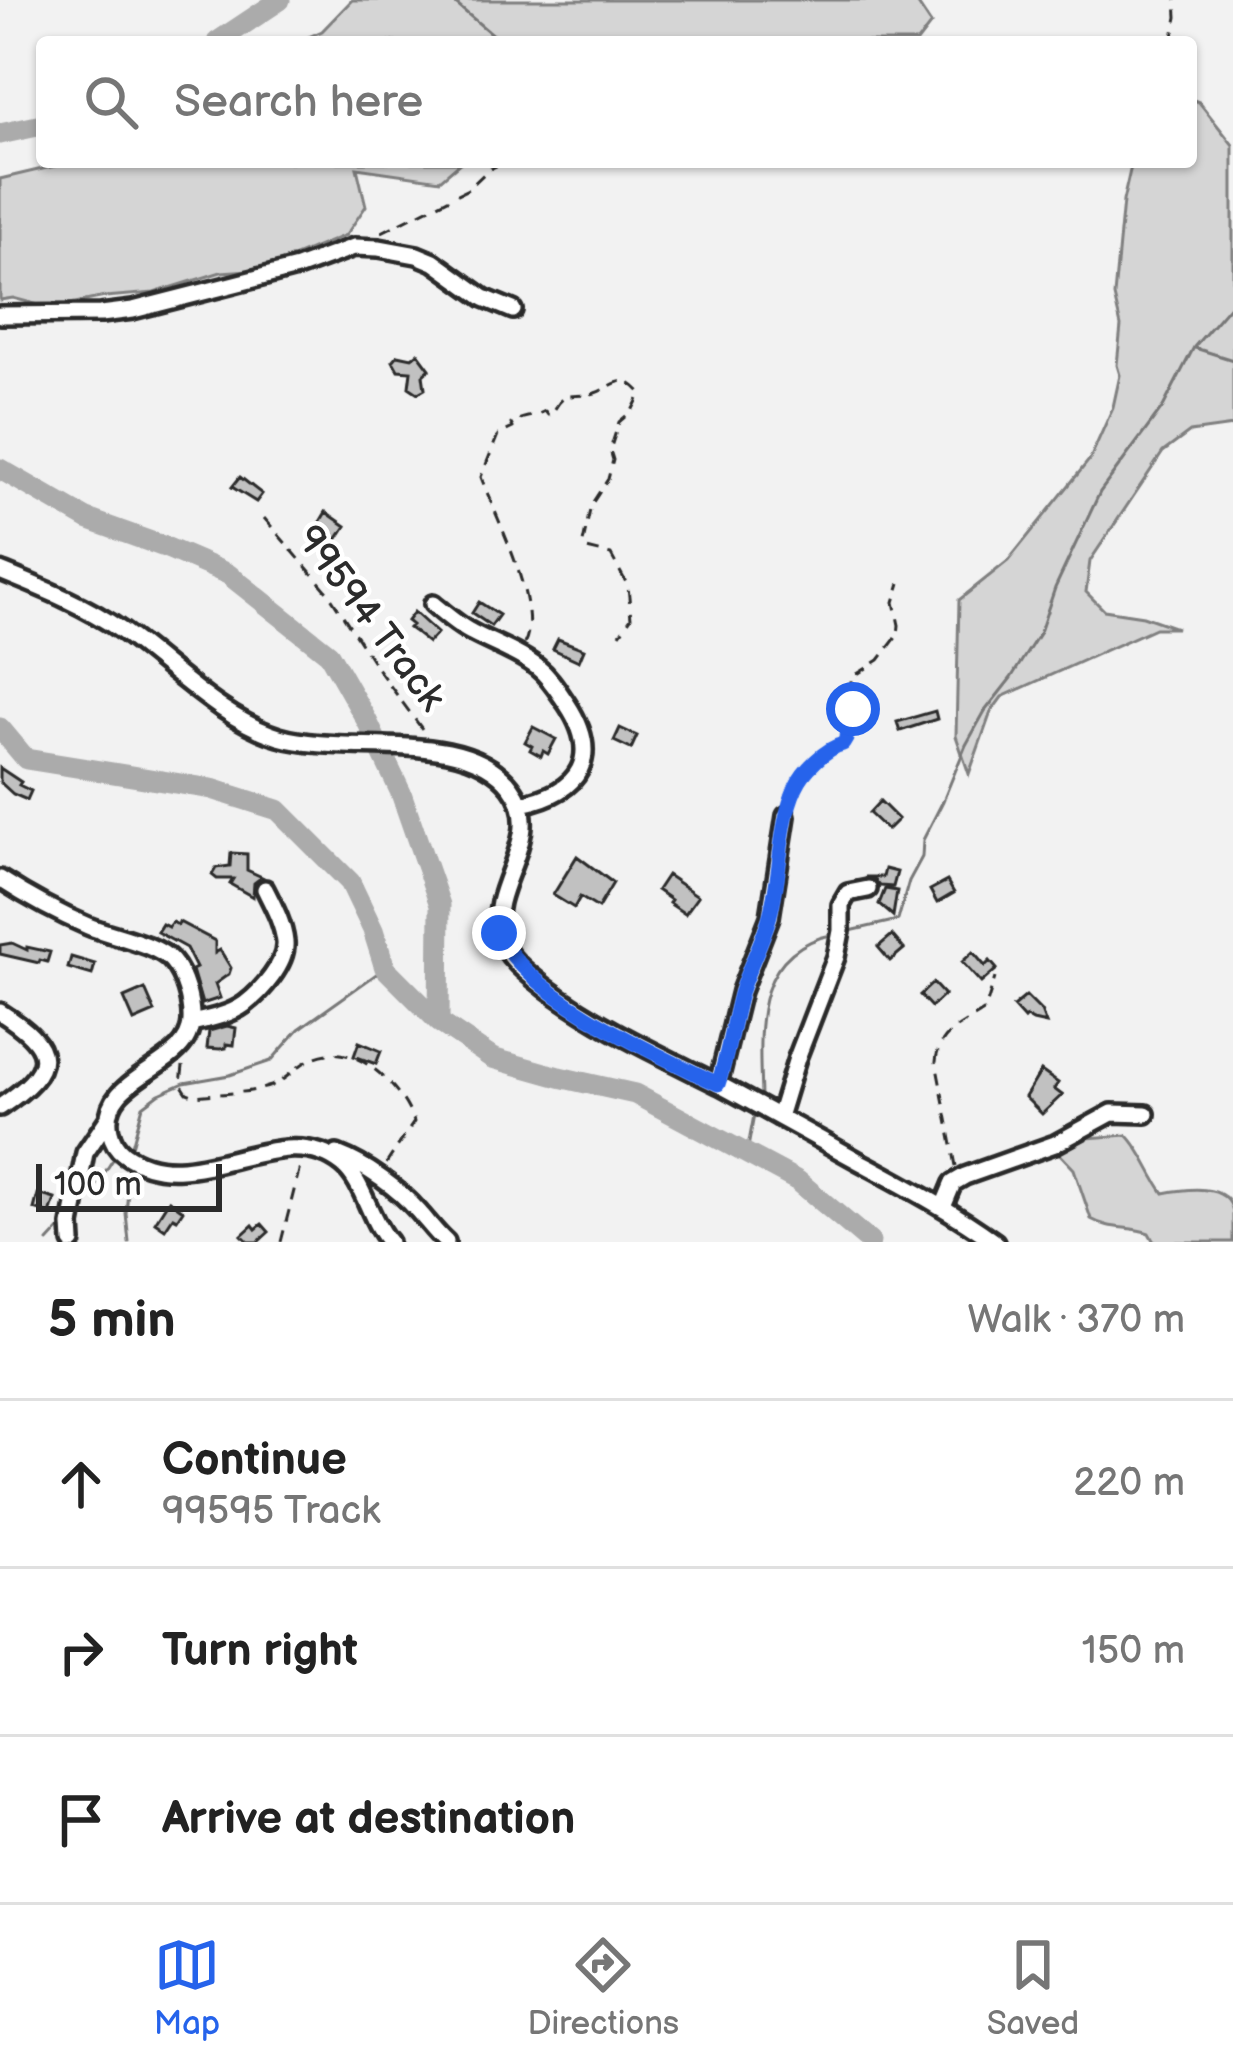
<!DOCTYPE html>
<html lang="en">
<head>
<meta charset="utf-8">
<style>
	:root { --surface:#fff; --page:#f6f6f6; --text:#222; --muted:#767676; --line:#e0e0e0; --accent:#2563eb }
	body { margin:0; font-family:"Balsamiq Sans",sans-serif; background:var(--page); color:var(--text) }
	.scale { position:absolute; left:36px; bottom:30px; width:186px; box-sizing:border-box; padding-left:12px; border:6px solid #2b2b2b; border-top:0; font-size:33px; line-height:42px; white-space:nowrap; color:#2b2b2b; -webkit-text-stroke:9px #fff; paint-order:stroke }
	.stop { position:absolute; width:36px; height:36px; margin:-27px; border:9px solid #2563eb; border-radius:50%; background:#fff }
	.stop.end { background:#2563eb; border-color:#fff; box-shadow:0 3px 12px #0008 }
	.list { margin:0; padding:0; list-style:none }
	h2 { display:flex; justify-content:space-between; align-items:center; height:156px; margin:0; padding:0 48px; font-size:51px }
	h2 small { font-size:39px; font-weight:400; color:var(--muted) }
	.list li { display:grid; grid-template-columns:78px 1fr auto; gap:36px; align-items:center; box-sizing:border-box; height:168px; padding:0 48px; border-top:3px solid var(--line) }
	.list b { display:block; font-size:45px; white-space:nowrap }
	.list p { margin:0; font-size:39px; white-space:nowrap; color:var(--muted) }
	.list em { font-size:39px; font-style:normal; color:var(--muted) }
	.icon { flex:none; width:66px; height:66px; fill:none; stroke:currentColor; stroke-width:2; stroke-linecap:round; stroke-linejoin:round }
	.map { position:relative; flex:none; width:1233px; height:1242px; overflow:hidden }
	.search { position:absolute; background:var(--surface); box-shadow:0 3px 9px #0004; left:36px; right:36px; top:36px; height:132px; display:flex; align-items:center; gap:30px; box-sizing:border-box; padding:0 42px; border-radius:12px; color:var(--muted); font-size:45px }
	.sheet { height:660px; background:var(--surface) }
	nav { display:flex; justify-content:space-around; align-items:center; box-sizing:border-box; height:168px; border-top:3px solid var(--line); background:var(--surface); font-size:33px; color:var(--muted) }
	nav a { display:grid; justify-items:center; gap:6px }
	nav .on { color:var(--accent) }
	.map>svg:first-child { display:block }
	.green { fill:#d5d5d5; stroke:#808080; stroke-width:3 }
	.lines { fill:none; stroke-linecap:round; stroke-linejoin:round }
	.stream { stroke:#787878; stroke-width:3 }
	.river { stroke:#ababab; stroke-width:21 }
	.building { fill:#c1c1c1; stroke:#2b2b2b; stroke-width:3 }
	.minor-casing { stroke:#2b2b2b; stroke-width:24 }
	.path { stroke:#2b2b2b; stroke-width:3; stroke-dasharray:12 9; stroke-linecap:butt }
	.minor { stroke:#fff; stroke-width:15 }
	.route { stroke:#2563eb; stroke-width:15 }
	.labels { text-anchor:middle; stroke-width:9; stroke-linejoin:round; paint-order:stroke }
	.street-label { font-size:39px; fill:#2b2b2b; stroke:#fff }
</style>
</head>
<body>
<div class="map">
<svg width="1233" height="1242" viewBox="0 0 1233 1242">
	<rect width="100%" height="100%" fill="#f2f2f2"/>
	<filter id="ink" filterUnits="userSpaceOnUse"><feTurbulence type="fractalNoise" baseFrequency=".00833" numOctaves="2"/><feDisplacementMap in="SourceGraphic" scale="24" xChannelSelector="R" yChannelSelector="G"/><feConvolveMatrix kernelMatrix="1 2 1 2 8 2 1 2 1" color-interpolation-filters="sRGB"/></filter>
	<g filter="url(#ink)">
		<!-- green -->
		<path class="green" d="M352,0H915L931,24L917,42H297L322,31Z
			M1191,99L1199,102L1233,145V426L1190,432L1163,452L1090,561L1086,592L1104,610L1143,616L1177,628H1155L1002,697L991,712L969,774L956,736L959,600L1008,561L1090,459L1113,407L1120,375L1117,365L1121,326L1114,296L1123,201L1132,162H1191Z
			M72,162H461L440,180L357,168L366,206L346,235L264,269L221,272L154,293L105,297L50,308L13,298L0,300V179Z
			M1127,1135C1143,1151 1150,1174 1164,1193C1185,1189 1228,1182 1233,1212C1233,1221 1233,1233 1233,1242H1154L1149,1233C1129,1226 1110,1230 1091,1219L1074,1169L1056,1150L1087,1138Z"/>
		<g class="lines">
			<!-- stream -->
			<path class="stream" d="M451,0L501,42
				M1195,348L1233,360
				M850,931L898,920L909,881L922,857L923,840L943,801L966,745L985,711L1011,678L1040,632L1055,588L1100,492L1163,407L1194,347L1233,302
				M761,1096C759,1030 751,950 835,934
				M132,1146L143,1106L159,1094L184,1083L230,1075L271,1061L299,1029L385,968
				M747,1153L754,1115
				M82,1208L112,1161
				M48,1242L60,1229
				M129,1242L126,1213L129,1180"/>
			<!-- river -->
			<path class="river" d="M217,42L280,0
				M0,134L42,125
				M0,469L87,519L165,547L228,574L329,654L367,721L401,793L440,905L439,1022L492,1058L559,1077L635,1094L798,1181L870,1242
				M0,728L26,759L212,789L278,810L350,882L373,930L385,968L439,1022"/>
		</g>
		<!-- building -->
		<path class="building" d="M418,353L430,369L423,375L425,389L418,393L409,387L411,371L398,370L393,361L398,355L412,358Z
			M240,477L262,494L256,502L232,487Z
			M326,512L346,526L337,540L329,535L326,539L314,532Z
			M479,602L499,615L491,626L472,613Z
			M414,612L437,633L428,643L409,628L412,625L407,621Z
			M558,639L584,649L579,661L553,649Z
			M935,711L937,719L900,731L897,722Z
			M533,727L556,739L548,754L543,751L541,756L530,750L532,746L525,742Z
			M620,728L637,736L631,749L614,741Z
			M0,768L21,782L19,785L31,791L27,800L13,794L0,782Z
			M880,801L898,819L887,830L869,813Z
			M231,853L247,854V870L262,877L254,883L253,897L230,884L233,879H217L212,875L216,868L230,866Z
			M577,856L613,883L598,908L580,897L574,908L553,895Z
			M885,869L897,872L893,887L880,886L873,878L865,877H883Z
			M667,875L698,896L685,914L669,903L671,900L657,890Z
			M947,881L954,893L937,903L930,890Z
			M885,889L897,891L893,916L879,904Z
			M172,922L178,925L179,922L215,941V953L220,950L231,968L229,974L215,984L220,998L202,1004L192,970L196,968L186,948L157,932L162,924L168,927Z
			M892,935L904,949L890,961L878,947Z
			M12,943L27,950V947L50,952L47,962L40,960L39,963L0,954V945Z
			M973,952L985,966L990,961L997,969L981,983L962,962Z
			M71,957L95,964L92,975L68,968Z
			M933,983L944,995L931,1007L920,995Z
			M145,989L155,1012L134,1021L124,998Z
			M1026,996L1041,1011L1046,1024L1033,1021L1026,1017L1024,1019L1013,1007Z
			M227,1026L236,1028L234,1045L226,1044V1048L220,1049L207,1048L209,1031Z
			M359,1042L381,1051L376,1064L354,1056Z
			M1041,1071L1058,1083L1054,1089L1062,1095L1042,1114L1025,1097Z
			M38,1194L55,1199L50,1214L34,1209Z
			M169,1200L183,1210L177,1219L173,1217L165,1229L155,1222Z
			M262,1224L269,1232L258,1242H249L242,1235L253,1225L256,1229Z"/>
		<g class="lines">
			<!-- minor casing -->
			<g class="minor-casing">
				<path id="minor" d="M0,315L101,314L133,310L297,268L354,247L379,248L417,255L434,262L484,298L513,310
					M0,571C42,588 85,605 122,631C170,665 222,720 279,737C347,757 464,726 511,787C548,835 488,884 499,934C504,956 529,975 546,988C600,1028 660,1055 720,1085C765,1109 810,1134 855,1159C903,1185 951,1210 995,1242
					M433,604C445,614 457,625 471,632C493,644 518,652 537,667C550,677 558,691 567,704C602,757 581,792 521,804
					M0,879C28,897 57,913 88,926C109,935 158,944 172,961C184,975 192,1002 191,1021C190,1070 97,1075 110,1131C112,1140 117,1149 124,1154C191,1203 282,1114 343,1165C364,1182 369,1220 389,1242
					M0,1012C56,1048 58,1068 0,1107
					M191,1023C209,1019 230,1015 245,1004C261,992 287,963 285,942C283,923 273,905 265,889
					M718,1084L741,991L770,917L786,816
					M779,1117L797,1058L836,957L841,931V905L848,893L868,889
					M337,1154C366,1165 399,1189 419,1212C428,1222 436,1233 446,1242
					M943,1207L953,1183L965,1176L1055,1144L1112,1113L1146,1114
					M72,1242L71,1225L85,1153L108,1119"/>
			</g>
			<!-- path -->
			<path class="path" d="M1172,42L1177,17L1176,0
				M551,162H585
				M382,232L468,189L488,170L504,162
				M264,518L327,591L377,668L425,733
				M524,644C544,608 494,514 481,477L498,435L513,428L511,424C521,416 533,418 545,411L548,415L552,414C566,387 572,400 595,393C615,386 622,371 641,393L632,411L619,422L610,450L613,460L608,479L591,505L583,543L587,549L611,555L628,586L631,618L620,634
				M790,803L801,778L828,749L843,744L846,739L847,725L857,713L843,697L851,687V678L879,660L898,635L899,625L894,602L900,583
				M183,1066L181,1084L187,1093L195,1096C220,1093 248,1094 271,1086C287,1080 296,1066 311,1059C354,1037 401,1086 414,1122L386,1164
				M956,1166L936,1062C938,1032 963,1025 985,1010L995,978
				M281,1242L301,1163"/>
			<!-- minor -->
			<use href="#minor" class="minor"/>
		</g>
	</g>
	<g class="lines" filter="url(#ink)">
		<!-- route -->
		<path class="route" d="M499,933C525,996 657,1055 718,1084C728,1055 732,1024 740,994C748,967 763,942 770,915C782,873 778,826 796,787C803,771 826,748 843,744L846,739L847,725L856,717L853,709"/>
	</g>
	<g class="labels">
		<!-- street labels -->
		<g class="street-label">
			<text transform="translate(372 617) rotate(53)" y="14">99594 Track</text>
		</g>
	</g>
</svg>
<div class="scale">100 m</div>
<div class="stop" style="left:853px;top:709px"></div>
<div class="stop end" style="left:499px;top:933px"></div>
<div class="search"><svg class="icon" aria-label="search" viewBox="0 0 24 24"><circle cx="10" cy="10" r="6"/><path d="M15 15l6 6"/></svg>Search here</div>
</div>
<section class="sheet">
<h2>5 min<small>Walk · 370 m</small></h2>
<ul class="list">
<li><svg class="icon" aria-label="ahead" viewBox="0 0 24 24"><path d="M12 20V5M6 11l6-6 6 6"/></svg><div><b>Continue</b><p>99595 Track</p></div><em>220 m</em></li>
<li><svg class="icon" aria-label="right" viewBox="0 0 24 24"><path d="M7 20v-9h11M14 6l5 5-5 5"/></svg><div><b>Turn right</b></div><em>150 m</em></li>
<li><svg class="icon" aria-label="arrive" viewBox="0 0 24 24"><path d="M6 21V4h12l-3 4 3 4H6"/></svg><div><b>Arrive at destination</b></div></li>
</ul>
</section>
<nav>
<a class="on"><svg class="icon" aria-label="map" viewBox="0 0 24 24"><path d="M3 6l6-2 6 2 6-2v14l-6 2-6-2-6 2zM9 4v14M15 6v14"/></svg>Map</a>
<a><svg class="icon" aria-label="directions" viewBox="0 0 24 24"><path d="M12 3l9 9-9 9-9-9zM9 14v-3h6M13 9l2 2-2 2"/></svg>Directions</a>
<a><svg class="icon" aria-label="saved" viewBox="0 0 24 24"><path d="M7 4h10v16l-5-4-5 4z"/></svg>Saved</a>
</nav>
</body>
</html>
